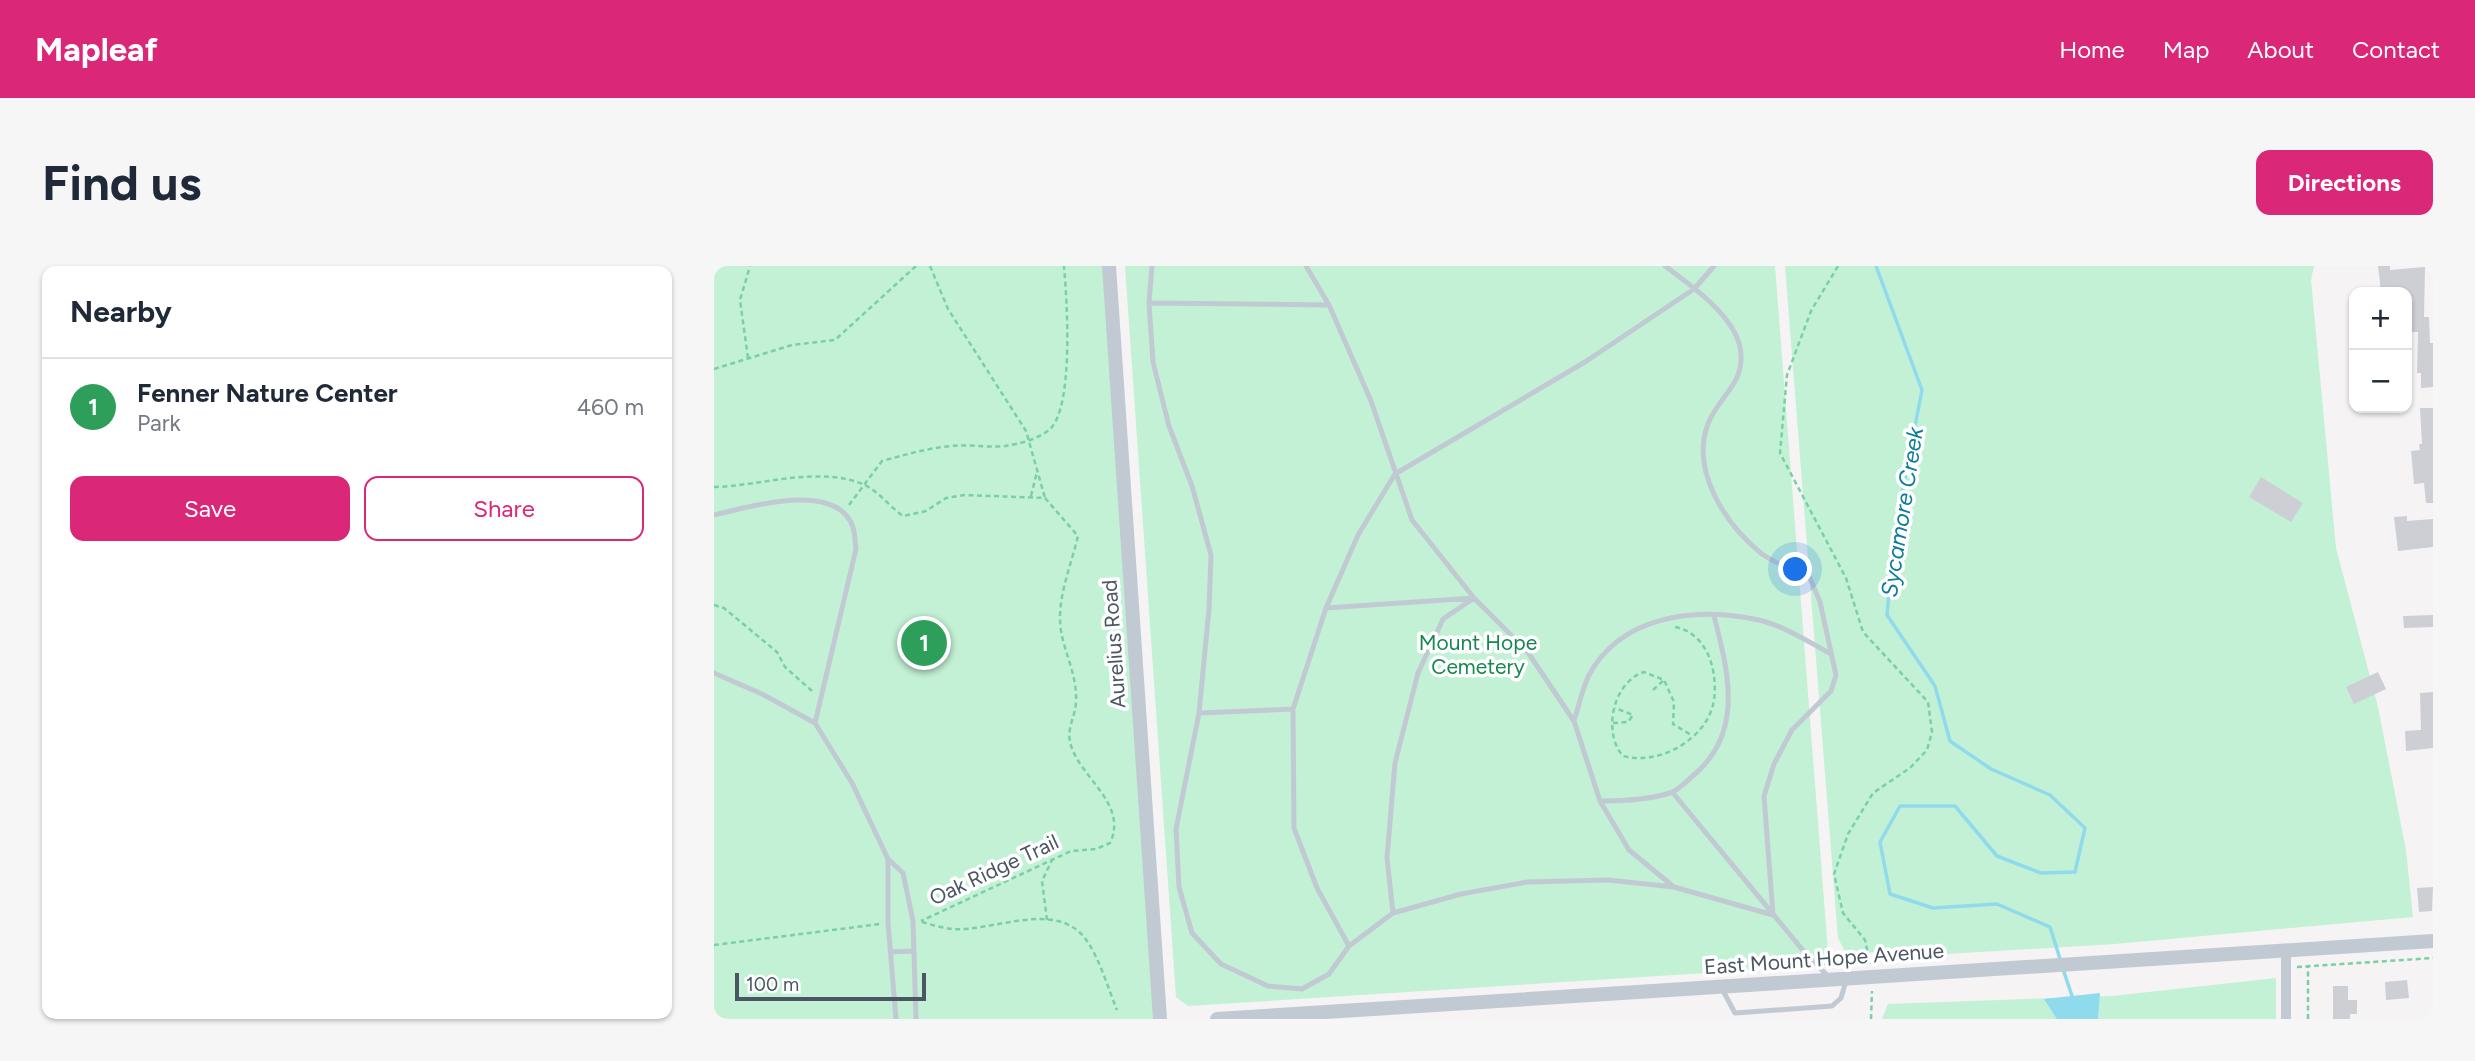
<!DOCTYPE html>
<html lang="en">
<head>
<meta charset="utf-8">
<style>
	:root { --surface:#fff; --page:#f6f6f7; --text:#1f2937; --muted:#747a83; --line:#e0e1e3; --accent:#db2777 }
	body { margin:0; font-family:Figtree,sans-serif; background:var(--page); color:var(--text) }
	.controls { position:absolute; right:21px; top:21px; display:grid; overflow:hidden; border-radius:14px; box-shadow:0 2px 5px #0004 }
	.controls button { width:63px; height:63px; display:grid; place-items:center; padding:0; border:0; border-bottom:2px solid var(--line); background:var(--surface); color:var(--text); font:35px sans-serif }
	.scale { position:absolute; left:21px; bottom:18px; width:191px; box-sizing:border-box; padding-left:7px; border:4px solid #4a5661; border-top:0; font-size:19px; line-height:24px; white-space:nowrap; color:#4a5661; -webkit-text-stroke:5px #fff; paint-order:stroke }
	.you { position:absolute; left:1082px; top:304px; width:24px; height:24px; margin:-18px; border:5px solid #fff; border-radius:50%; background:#1a73e8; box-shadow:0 0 0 10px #1a73e833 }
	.badge { display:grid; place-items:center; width:46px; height:46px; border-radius:50%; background:var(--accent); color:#fff; font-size:23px; font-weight:700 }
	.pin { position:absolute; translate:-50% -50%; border:4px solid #fff; box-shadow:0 2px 7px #0006 }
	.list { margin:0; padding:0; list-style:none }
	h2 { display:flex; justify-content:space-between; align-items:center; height:91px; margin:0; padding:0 28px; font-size:30px }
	h2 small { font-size:23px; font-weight:400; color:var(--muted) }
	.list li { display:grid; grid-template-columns:46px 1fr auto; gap:21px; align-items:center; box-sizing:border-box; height:98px; padding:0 28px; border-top:2px solid var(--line) }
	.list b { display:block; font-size:26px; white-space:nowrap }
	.list p { margin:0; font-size:23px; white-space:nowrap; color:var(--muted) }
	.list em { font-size:23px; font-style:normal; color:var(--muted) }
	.actions { display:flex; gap:14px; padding:21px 28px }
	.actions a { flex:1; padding:16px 0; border:2px solid var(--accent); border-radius:14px; text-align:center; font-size:24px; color:var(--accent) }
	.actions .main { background:var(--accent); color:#fff }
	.map { position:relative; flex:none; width:1719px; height:753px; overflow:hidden; border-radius:14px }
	header { display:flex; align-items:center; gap:42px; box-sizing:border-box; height:98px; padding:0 35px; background:var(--accent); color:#fff }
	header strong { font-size:33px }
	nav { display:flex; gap:38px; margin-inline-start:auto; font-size:24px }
	.intro { display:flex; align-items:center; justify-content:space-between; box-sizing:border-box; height:168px; padding:0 42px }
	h1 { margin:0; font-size:49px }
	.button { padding:18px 32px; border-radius:14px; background:var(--accent); color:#fff; font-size:24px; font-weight:700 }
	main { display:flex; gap:42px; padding:0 42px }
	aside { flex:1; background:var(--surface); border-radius:14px; box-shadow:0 2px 5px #0004 }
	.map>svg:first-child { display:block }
	.green { fill:#c3f1d5 }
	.water { fill:#90daee }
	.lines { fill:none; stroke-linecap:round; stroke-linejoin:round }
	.stream { stroke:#90daee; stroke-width:3.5 }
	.building { fill:#cdcfd5 }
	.path { stroke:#7ad0a6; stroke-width:2.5; stroke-dasharray:5 3.5; stroke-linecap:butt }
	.service { stroke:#c1cad2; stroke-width:5 }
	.minor { stroke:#c1cad2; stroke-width:10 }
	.tertiary { stroke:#c1cad2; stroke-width:14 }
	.labels { text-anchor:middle; stroke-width:7; stroke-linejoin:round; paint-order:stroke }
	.park-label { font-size:21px; fill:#17864f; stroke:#fff }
	.street-label { font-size:21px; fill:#4a5661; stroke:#fff }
	.water-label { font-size:23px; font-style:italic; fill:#0c7c9b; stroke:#fff }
</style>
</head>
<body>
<header>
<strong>Mapleaf</strong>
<nav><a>Home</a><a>Map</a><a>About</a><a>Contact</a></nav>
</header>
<div class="intro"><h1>Find us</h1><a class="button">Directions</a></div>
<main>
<aside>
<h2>Nearby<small></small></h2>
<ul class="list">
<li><span class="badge" style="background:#2e9e5b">1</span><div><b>Fenner Nature Center</b><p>Park</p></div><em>460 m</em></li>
</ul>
<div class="actions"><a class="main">Save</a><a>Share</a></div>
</aside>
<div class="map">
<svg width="1719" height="753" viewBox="0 0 1719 753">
	<rect width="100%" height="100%" fill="#f5f3f3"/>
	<!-- green -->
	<path class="green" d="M0,0H395L446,753H0Z
		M411,0H1061L1115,699L474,740L462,731Z
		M1071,0H1600L1597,14L1622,282L1664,441L1692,584L1699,651L1401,678L1166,692L1164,686L1132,688L1124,672Z
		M1562,712V753H1168L1174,738L1398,730Z"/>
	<!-- water -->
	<path class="water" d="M1386,727L1384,753H1343L1330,733Z"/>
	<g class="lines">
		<!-- stream -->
		<path class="stream" d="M1162,0L1208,124L1181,263L1173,349L1221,420L1236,475L1277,503L1336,529L1371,562L1361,606L1327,607L1283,590L1241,540H1186L1166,576L1176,628L1219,642L1283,638L1336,661L1347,696
			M1349,703L1359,733"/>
	</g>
	<!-- building -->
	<path class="building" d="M1664,0H1676V4L1711,1L1710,51H1715L1716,77H1719V121L1707,122V107H1703L1704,66H1693V26H1667Z
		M1706,142H1719V237H1712L1710,217L1700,218L1697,185L1706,184L1705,178H1708Z
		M1547,211L1589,237L1577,256L1535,231Z
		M1693,250V255L1719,253V281L1684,285L1680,251Z
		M1719,349V361L1690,362L1689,350Z
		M1664,406L1672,423L1640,438L1632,421Z
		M1719,426V482L1692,485L1691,465L1707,464L1706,427Z
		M1719,621L1718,645L1705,646L1703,622Z
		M1693,714L1695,732L1672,734L1671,716Z
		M1619,720H1634V734H1643V748H1636V753H1619Z"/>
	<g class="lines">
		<!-- path -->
		<path class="path" d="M216,0L234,43L312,165L331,232
			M1124,0L1097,45L1073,109L1066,187L1132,312L1149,366L1214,436L1218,466L1213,484L1196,502L1159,527L1134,568L1120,608L1129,647L1151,674L1156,698
			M34,92L26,34L36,0
			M0,103L78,79L121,74L202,0
			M0,221C47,220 105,199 151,219C165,226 176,241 189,250L212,245L232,232L251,229L331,232L364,270C357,300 342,334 347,365C351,388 363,410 362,434C362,450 353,460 356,476C364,511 415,537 396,577L382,583L357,585L207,655
			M317,230L323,206
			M135,239L168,195C191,189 213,182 237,180C254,178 273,182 291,180C305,178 325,173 336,163C360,140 353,34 350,0
			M0,339L10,342L63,386L71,401L98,425
			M961,361C993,367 1004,404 1000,434C994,473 945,500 909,490C888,466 899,416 930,406L950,414L960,436L959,458L977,469
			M939,424L950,414
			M899,457L914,456L919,449L901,442
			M333,654L328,615L338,594
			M208,656C218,659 229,662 239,663C279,666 344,632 373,675C386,694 394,722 403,744
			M0,679L166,658
			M1583,701L1719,692
			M1157,753L1158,725
			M1594,753V700"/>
		<!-- service -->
		<path class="service" d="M438,0L435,37L439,96L455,160L478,220L497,289L495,343L485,447L462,563L465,621L478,667L507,698L554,720L588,723L615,708L635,680L679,647L747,628L813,616L894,614L960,621L1059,649
			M592,0L615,39L657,135L698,254L760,332L813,385L860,455L886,535L915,584L960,621
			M951,0C976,19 1019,48 1026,81C1033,118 1004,130 994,158C976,205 1012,259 1048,288C1062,298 1081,305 1096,312L1106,336L1122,409L1117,425L1078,464L1060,498L1050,530L1059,649
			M435,37L615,39
			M0,249C34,241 122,214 139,261C141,268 141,276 142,283L101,457
			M612,342L760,332L729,353L704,407L681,497L673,592L679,647
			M0,407L48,428L101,457L138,517L174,593L189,607L199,655L202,753
			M485,447L579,443
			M860,455C865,440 868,423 875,409C907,350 979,341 1040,353C1067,358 1093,375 1117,388
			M959,527L1092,688L1115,711
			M886,535C909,535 934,534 956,527C965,524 974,514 982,507C1030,465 1014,404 1000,350
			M174,593V657L182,753
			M635,680L603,622L580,562L579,443L612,342L644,269L681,208L871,96L980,23L1000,0
			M176,686L200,685
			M1008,723L1021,747L1118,740L1127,732L1132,715"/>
		<!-- minor -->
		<path class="minor" d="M1572,753V684"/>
		<!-- tertiary -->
		<path class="tertiary" d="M395,0L446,753
			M503,753L1719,675"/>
	</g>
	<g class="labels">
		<!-- park labels -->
		<g class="park-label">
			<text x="764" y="384">Mount Hope<tspan x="764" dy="24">Cemetery</tspan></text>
		</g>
		<!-- street labels -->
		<g class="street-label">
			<text transform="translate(400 378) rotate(-94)" y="7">Aurelius Road</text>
			<text transform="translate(280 604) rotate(-25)" y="7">Oak Ridge Trail</text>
			<text transform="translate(1110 693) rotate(-4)" y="7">East Mount Hope Avenue</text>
		</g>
		<!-- water labels -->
		<g class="water-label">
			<text transform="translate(1188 246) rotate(-81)" y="8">Sycamore Creek</text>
		</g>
	</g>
</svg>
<div class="controls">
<button>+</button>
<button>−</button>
</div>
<div class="scale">100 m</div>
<div class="you"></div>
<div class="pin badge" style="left:210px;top:377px;background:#2e9e5b">1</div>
</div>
</main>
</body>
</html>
